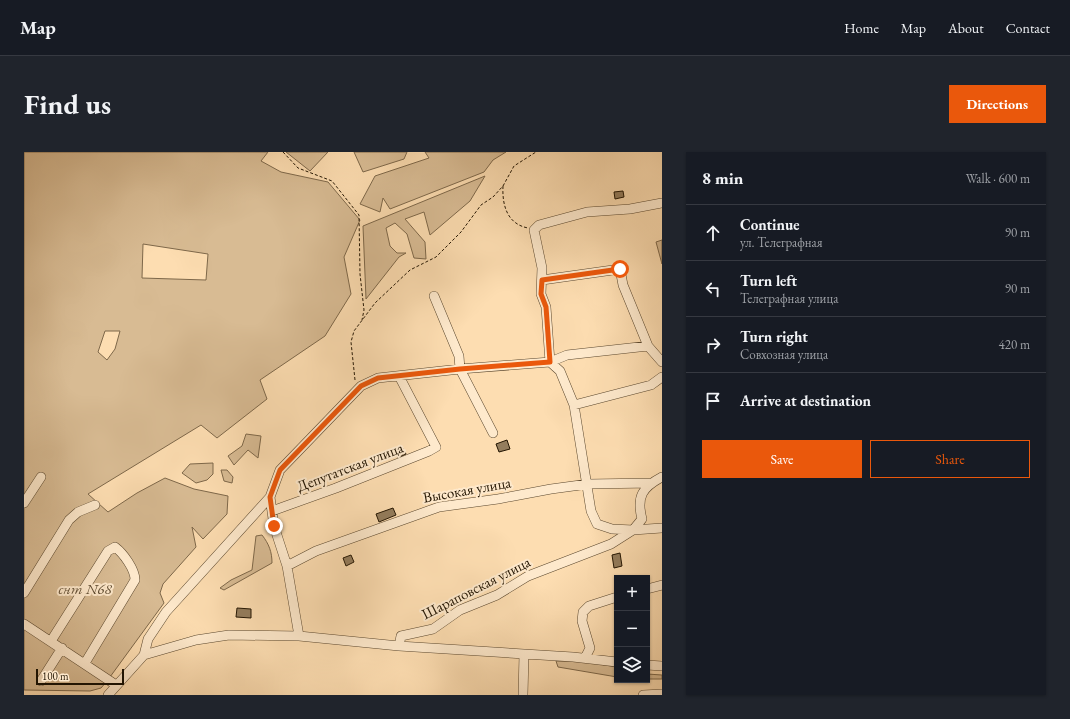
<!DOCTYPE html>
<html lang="en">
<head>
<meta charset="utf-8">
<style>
	:root { --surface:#171b24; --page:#20242c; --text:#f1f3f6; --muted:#9ea1a6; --line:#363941; --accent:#ea580c }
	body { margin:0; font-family:"EB Garamond",serif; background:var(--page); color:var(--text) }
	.controls { position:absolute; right:12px; bottom:12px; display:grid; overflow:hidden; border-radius:0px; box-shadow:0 1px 3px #0004 }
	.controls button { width:36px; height:36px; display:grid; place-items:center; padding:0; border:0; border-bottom:1px solid var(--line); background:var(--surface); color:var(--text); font:20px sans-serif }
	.scale { position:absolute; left:12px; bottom:10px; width:88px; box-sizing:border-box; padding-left:4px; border:2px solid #231502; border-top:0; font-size:11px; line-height:14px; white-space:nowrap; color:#231502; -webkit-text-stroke:3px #fee9cc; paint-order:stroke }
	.stop { position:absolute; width:12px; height:12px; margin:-9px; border:3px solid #ea580c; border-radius:50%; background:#fff }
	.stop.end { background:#ea580c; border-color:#fff; box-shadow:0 1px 4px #0008 }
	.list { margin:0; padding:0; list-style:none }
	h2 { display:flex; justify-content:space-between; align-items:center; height:52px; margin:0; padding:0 16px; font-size:17px }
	h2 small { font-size:13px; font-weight:400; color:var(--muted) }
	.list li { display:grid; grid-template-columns:26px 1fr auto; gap:12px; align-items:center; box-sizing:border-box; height:56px; padding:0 16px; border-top:1px solid var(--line) }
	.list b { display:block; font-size:15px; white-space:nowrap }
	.list p { margin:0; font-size:13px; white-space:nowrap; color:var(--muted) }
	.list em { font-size:13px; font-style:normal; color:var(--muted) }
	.actions { display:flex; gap:8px; padding:12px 16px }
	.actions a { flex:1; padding:9px 0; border:1px solid var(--accent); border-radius:0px; text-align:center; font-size:14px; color:var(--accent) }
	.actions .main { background:var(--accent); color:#fff }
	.icon { flex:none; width:22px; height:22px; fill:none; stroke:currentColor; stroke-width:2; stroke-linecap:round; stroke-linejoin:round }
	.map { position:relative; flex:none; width:638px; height:543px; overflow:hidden; border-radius:0px }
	header { display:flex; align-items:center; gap:24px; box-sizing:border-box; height:56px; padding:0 20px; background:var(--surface); border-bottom:1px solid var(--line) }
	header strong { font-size:19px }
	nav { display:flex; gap:22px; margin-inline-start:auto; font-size:14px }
	.intro { display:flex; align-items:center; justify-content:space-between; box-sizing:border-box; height:96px; padding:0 24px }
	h1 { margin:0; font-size:28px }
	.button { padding:10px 18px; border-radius:0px; background:var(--accent); color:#fff; font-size:14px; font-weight:700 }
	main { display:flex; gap:24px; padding:0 24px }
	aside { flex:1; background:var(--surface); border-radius:0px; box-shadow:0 1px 3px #0004 }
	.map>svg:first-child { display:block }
	.green { fill:#d8bb93; stroke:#7e684a; fill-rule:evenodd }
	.building { fill:#947d5d; stroke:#231502 }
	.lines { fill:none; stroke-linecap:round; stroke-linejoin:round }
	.minor-casing { stroke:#5a472e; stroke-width:10 }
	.path { stroke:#231502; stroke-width:1; stroke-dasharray:3 2; stroke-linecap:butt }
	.minor { stroke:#fee9cc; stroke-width:9 }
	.route { stroke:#ea580c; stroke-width:5 }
	.labels { text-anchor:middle; stroke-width:4; stroke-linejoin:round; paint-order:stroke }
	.street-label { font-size:15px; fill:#231502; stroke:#fee9cc }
	.park-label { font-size:15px; font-style:italic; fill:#624f35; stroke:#fee9cc }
</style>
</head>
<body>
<header>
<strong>Map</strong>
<nav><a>Home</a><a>Map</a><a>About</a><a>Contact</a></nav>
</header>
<div class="intro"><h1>Find us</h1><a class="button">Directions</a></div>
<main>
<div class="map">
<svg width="638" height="543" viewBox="0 0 638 543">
	<rect width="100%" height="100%" fill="#fdddb1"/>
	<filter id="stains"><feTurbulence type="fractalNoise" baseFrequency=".005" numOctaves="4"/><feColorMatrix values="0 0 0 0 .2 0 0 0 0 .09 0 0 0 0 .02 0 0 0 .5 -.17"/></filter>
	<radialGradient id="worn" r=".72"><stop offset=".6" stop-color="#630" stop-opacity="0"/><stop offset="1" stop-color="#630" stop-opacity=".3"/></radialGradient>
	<!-- green -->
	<path class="green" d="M0,0H244L237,9L257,20L304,30L336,68L320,105L327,142L301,184L236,228L243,247L193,286L177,273L64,342L84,360L113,341L141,326L170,337L204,344L203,362L179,387L168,375L172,395L139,432L136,441L140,451L86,525L0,469ZM119,92L184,102L182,128L118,126ZM81,179H96L91,197L83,208L74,200Z
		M262,0H304L286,19Z
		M330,0H383L380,7L339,20Z
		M401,0H482L469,8L460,20L366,57L359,46L356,60L336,52L351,24L405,6Z
		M461,24L446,49L406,83L400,60L381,67L401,90L402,107L390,106L383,82L371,71L362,76L366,94L373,101H382L375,105L342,147L339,74Z
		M638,88V112L632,90Z
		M222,282L237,284L234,306L224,298L210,313L204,304L218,294Z
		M189,311V322L183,328L172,331L158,321L166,312Z
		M197,318H203L209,325L208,331L200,329Z
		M238,383C245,392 248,400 248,411L200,438L196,436L207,428L228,418L232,384Z
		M0,474L84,528L77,536L66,539L0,538Z
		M532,509H558L593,515V525L534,515Z
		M623,522L638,523V527H623Z"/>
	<!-- building -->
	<path class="building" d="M599,39L600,45L591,47L590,40Z
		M483,288L486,297L475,300L472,292Z
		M379,296L382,302L374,306L371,300Z
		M369,356L372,363L355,370L352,362Z
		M596,401L598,414L590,416L588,403Z
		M327,403L330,410L322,414L319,406Z
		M213,456L227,457V466L212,465Z"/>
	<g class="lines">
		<!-- minor casing -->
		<g class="minor-casing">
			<path id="minor" d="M638,51L606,57L563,60L515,73L510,78L518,116L517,142L522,155L526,210L536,219L550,253L567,359L573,372L588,377L609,378L618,367C612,344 619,335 638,325
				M518,128L596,117L599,133L624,194
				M410,144L435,204L436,217L469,281
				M550,253L627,233L638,225
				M0,351L17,325
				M248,359L312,336L405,299L412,295L375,224
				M263,414L292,399L415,355L474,347L527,337L564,332L628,331
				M623,437L638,433
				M0,441L45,368L54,360L71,353
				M0,472L92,533
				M275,484L263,414L250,374L246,345L256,318L337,234L354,226L436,217L526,210L543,203L624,194L638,210
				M27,489L84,399L91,395C99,401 111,417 111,428L61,511
				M375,494L377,484L409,477L436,458L473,443L504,424L587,392L609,378L638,376
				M120,503L124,487L142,460L246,345
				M561,506L566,496L558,469L559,460L565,454L593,445
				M623,513L638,514
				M17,529L38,496
				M84,543L120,503L172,488L205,483L275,484L375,494L549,505L593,510
				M499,543L500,502
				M619,543L638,542"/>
		</g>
		<!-- path -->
		<path class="path" d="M259,0L274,16L308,29L335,63L336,122L340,158L338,168
			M479,34C478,53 483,72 504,76
			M331,228L327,190L330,179L351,151L386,118L412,105L437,80L457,53L469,45L479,34L490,14L512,0"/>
		<!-- minor -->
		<use href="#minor" class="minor"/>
	</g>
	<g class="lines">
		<!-- route -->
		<path class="route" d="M250,374L246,345L256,318L337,234L354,226L436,217L526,210L522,155L517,142L518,128L596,117"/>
	</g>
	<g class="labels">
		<!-- street labels -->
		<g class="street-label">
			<text transform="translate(326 315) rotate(-21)" y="5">Депутатская улица</text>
			<text transform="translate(443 338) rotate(-10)" y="5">Высокая улица</text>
			<text transform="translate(452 436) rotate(-27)" y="5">Шараповская улица</text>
		</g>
		<!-- park labels -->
		<g class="park-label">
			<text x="61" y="442">снт N68</text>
		</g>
	</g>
	<rect width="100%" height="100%" filter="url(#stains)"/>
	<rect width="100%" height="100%" fill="url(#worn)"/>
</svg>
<div class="controls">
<button>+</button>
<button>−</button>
<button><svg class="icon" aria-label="layers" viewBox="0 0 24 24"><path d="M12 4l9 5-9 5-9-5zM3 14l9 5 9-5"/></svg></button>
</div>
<div class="scale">100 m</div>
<div class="stop" style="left:596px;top:117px"></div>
<div class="stop end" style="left:250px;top:374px"></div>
</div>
<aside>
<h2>8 min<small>Walk · 600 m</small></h2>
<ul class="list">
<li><svg class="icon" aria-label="ahead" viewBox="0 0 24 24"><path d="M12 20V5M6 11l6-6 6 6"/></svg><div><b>Continue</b><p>ул. Телеграфная</p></div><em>90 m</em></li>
<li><svg class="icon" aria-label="left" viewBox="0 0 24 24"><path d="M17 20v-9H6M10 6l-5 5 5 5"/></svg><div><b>Turn left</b><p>Телеграфная улица</p></div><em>90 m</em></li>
<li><svg class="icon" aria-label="right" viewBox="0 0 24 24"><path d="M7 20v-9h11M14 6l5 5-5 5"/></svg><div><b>Turn right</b><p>Совхозная улица</p></div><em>420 m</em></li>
<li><svg class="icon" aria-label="arrive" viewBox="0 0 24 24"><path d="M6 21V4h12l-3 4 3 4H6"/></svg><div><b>Arrive at destination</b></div></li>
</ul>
<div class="actions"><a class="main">Save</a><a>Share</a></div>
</aside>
</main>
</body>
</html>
